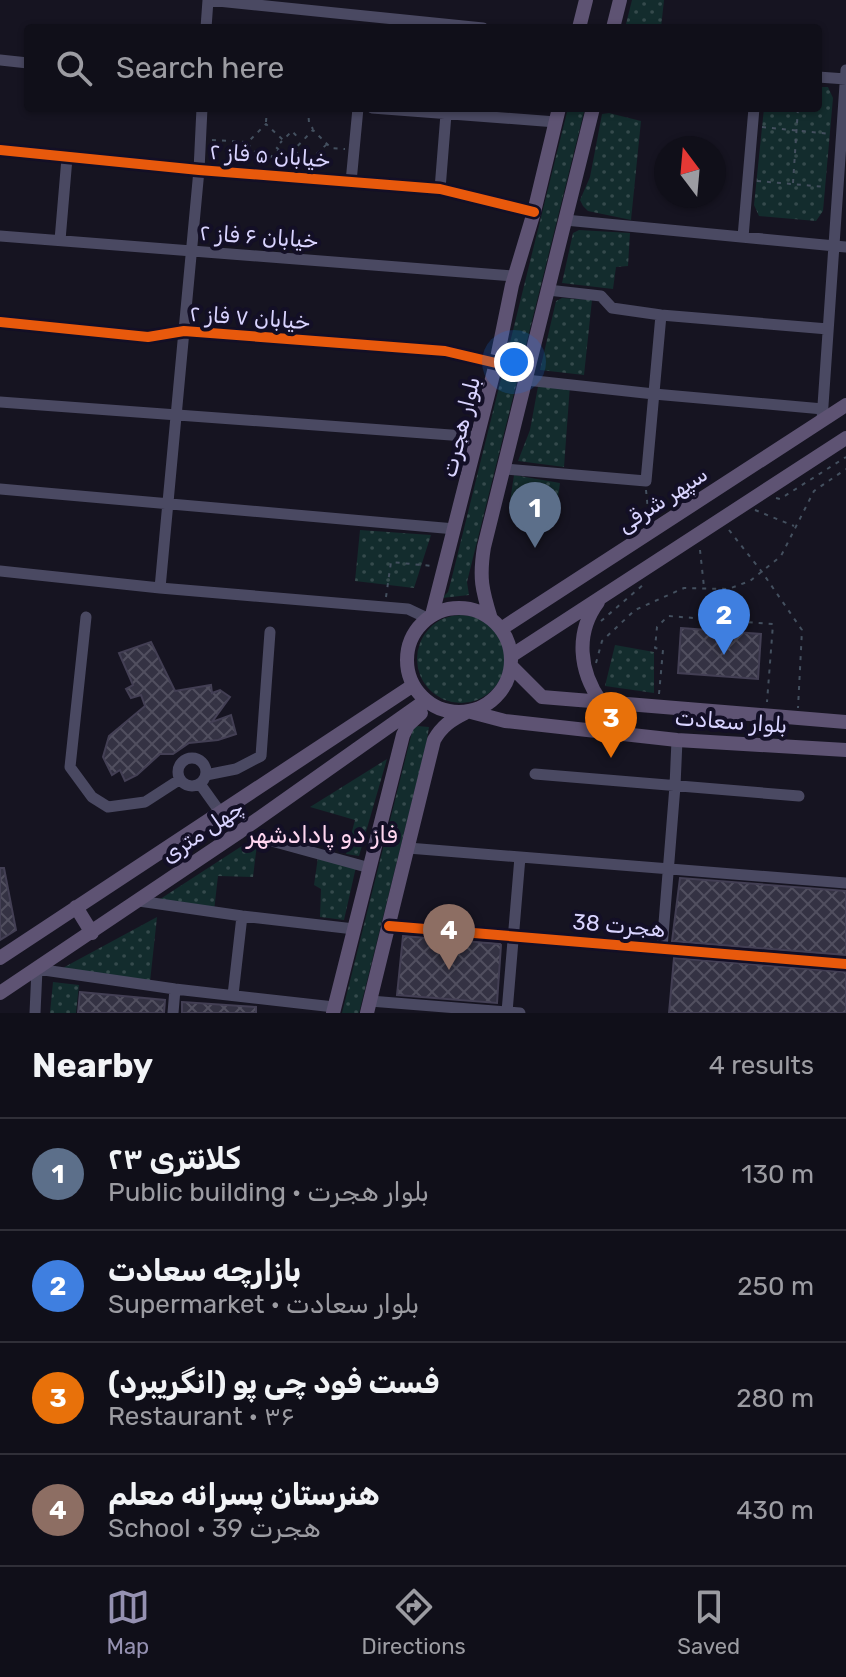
<!DOCTYPE html>
<html lang="en">
<head>
<meta charset="utf-8">
<style>
	:root { --surface:#100f19; --page:#1e1d26; --text:#f1f3f6; --muted:#9c9ca2; --line:#302f38; --accent:#9591b1 }
	body { margin:0; font-family:Rubik,Cairo,sans-serif; background:var(--page); color:var(--text) }
	.compass { position:absolute; left:654px; top:136px; width:72px; height:72px; border-radius:50%; background:var(--surface); box-shadow:0 2px 6px #0004; rotate:344deg }
	.you { position:absolute; left:514px; top:362px; width:28px; height:28px; margin:-20px; border:6px solid #fff; border-radius:50%; background:#1a73e8; box-shadow:0 0 0 12px #1a73e833 }
	.badge { display:grid; place-items:center; width:52px; height:52px; border-radius:50%; background:var(--accent); color:#fff; font-size:26px; font-weight:700 }
	.pin { position:absolute; translate:-50% -66px; filter:drop-shadow(0 2px 4px #0008) }
	.pin::after { content:''; position:absolute; top:42px; width:28px; height:24px; background:inherit; clip-path:polygon(0 0,100% 0,50% 100%) }
	.list { margin:0; padding:0; list-style:none }
	h2 { display:flex; justify-content:space-between; align-items:center; height:104px; margin:0; padding:0 32px; font-size:34px }
	h2 small { font-size:26px; font-weight:400; color:var(--muted) }
	.list li { display:grid; grid-template-columns:52px 1fr auto; gap:24px; align-items:center; box-sizing:border-box; height:112px; padding:0 32px; border-top:2px solid var(--line) }
	.list b { display:block; font-size:30px; white-space:nowrap }
	.list p { margin:0; font-size:26px; white-space:nowrap; color:var(--muted) }
	.list em { font-size:26px; font-style:normal; color:var(--muted) }
	.icon { flex:none; width:44px; height:44px; fill:none; stroke:currentColor; stroke-width:2; stroke-linecap:round; stroke-linejoin:round }
	.map { position:relative; flex:none; width:846px; height:1013px; overflow:hidden }
	.search { position:absolute; background:var(--surface); box-shadow:0 2px 6px #0004; left:24px; right:24px; top:24px; height:88px; display:flex; align-items:center; gap:20px; box-sizing:border-box; padding:0 28px; border-radius:8px; color:var(--muted); font-size:30px }
	.sheet { height:552px; background:var(--surface) }
	nav { display:flex; justify-content:space-around; align-items:center; box-sizing:border-box; height:112px; border-top:2px solid var(--line); background:var(--surface); font-size:22px; color:var(--muted) }
	nav a { display:grid; justify-items:center; gap:4px }
	nav .on { color:var(--accent) }
	.map>svg:first-child { display:block }
	.grass { fill:url(#grass-dots) }
	.building { fill:url(#building-cross-hatch); stroke:#433f54; stroke-width:2 }
	.lines { fill:none; stroke-linecap:round; stroke-linejoin:round }
	.path { stroke:#44505f; stroke-width:2; stroke-dasharray:4 6; stroke-linecap:butt }
	.minor { stroke:#4a4962; stroke-width:11 }
	.major { stroke:#5e5373; stroke-width:14 }
	.cycleway-casing { stroke:#130f26; stroke-width:15 }
	.cycleway { stroke:#e8590c; stroke-width:10 }
	.labels { text-anchor:middle; stroke-width:8; stroke-linejoin:round; paint-order:stroke }
	.street-label { font-size:22px; fill:#d9d4ff; stroke:#130f26 }
	.neighbourhood-label { font-size:24px; fill:#ffd6f0; stroke:#130f26 }
</style>
</head>
<body>
<div class="map">
<svg width="846" height="1013" viewBox="0 0 846 1013">
	<defs>
		<pattern id="grass-dots" width="8" height="8" patternUnits="userSpaceOnUse" patternTransform="scale(2)"><rect width="8" height="8" fill="#132c2d"/><path d="M2 2h.1M6 6h.1" fill="none" stroke="#354a4c" stroke-width="1.8" stroke-linecap="round"/></pattern>
		<pattern id="building-cross-hatch" width="8" height="8" patternUnits="userSpaceOnUse" patternTransform="scale(2)"><rect width="8" height="8" fill="#343243"/><path d="M0 0l8 8M0 8l8-8" fill="none" stroke="#514f5f"/></pattern>
	</defs>
	<rect width="100%" height="100%" fill="#161421"/>
	<!-- grass -->
	<path class="grass" d="M632,0H664L661,28H625Z
		M818,87H828L833,98L823,211L816,221L759,216L754,205L764,108H818Z
		M568,108H585L467,582L469,595L442,598L448,592L451,581Z
		M609,113L641,121L631,220L588,211L583,206L580,200L590,177L602,114Z
		M579,230L630,233L628,266L616,267L613,289L562,283L573,233Z
		M562,298L592,300L584,375L540,370L556,301Z
		M539,381L570,385L564,467L518,461L530,430Z
		M514,475L560,483L556,512L509,508Z
		M360,530L431,535L414,588L355,581Z
		M417 659a44 44 0 1 1 88 0a44 44 0 1 1-88 0Z
		M615,645L654,652V693L605,686Z
		M418,726L429,727L426,745L359,1013H342L413,728Z
		M387,759L359,856L346,854L355,820L310,807Z
		M248,842L257,844L253,877L218,876L214,911L151,905Z
		M318,857L356,867L344,920L320,917L321,889L314,885Z
		M157,917L150,982L59,970Z
		M53,982L79,985L76,1013H50Z"/>
	<!-- building -->
	<path class="building" d="M681,628L761,634L758,679L678,673Z
		M151,642L175,691L211,685L212,693L220,690L230,697L212,722L231,715L236,734L218,740L189,743L173,754H160L137,775L125,781L120,770L112,775L103,757L109,736L145,706L141,695L131,698L126,689L133,685L119,653Z
		M0,868H4L16,930L0,940Z
		M680,878L846,891V955L672,941Z
		M403,936L500,944L501,945L497,1003L397,995Z
		M674,958L846,972V1013H669Z
		M80,992L165,1000L164,1013H78Z
		M182,1002L256,1007V1013H182Z"/>
	<g class="lines">
		<!-- path -->
		<path class="path" d="M308,108L309,123L313,129
			M266,122L267,108
			M762,127L831,134
			M212,140L245,142
			M279,150L276,147L282,141
			M295,151L307,163L327,144
			M264,161L247,143L266,124L283,140L292,131L300,140
			M265,166V162L279,150L286,158L313,130L331,148L345,149
			M757,181L826,187
			M793,183L798,108
			M646,490L649,520
			M776,498L780,499L846,457
			M755,510L794,526
			M729,530L762,572L802,630L798,708
			M700,550L704,587
			M386,597L391,562L432,566
			M601,621L644,584
			M596,663L602,641L635,610L684,588L728,589L750,581L781,556L814,491L846,469
			M659,694L663,650L655,648L657,627L668,616L773,624L767,702"/>
		<!-- minor -->
		<path class="minor" d="M208,0L483,28
			M206,28L208,0
			M0,60L28,63
			M818,77L846,79
			M372,108L556,122
			M0,150L199,170L440,189L534,212
			M351,182L358,108
			M440,189L446,114
			M565,220L846,247
			M0,236L514,276
			M743,237L754,108
			M60,240L67,158
			M548,290L601,296L612,308L661,315L828,329
			M0,322L148,337L184,331L445,351L496,363
			M526,380L654,394L823,409
			M0,402L478,437
			M822,420L846,70
			M504,469L646,481L661,315
			M0,489L455,529
			M0,571L160,588L408,609L427,618
			M160,588L199,170L202,108
			M86,617L70,767L92,797L108,807L145,802L179,780
			M178 772a14 14 0 1 1 28 0a14 14 0 1 1-28 0Z
			M535,774L799,796
			M206,775L236,769L261,756L270,632
			M200,784L220,812
			M268,840L370,868
			M408,848L846,883
			M139,901L242,916L354,929
			M389,926L846,964
			M662,948L675,786L677,740
			M233,995L242,916
			M370,1001L520,1013
			M507,1012L520,857
			M35,1013L37,969L175,989L334,1007
			M173,1013L175,989"/>
		<!-- major -->
		<path class="major" d="M579,28L586,0
			M613,28L620,0
			M598,602C575,633 579,671 601,702
			M407 660a52 52 0 1 1 104 0a52 52 0 1 1-104 0Z
			M432,615L496,363L512,285L534,212L559,108
			M491,619C482,590 479,578 484,547L593,108
			M501,629L846,405
			M511,656L846,438
			M511,666L542,697L846,722
			M471,712L505,721L677,740L846,750
			M76,907L92,933
			M0,958L412,686
			M0,993L238,833L425,701
			M333,1013L403,735L408,725L421,713
			M367,1013L434,740C442,726 451,720 465,713"/>
		<!-- cycleway casing -->
		<g class="cycleway-casing">
			<path id="cycleway" d="M0,150L199,170L440,189L534,212
				M0,322L148,337L184,331L445,351L496,363
				M389,926L846,964"/>
		</g>
		<!-- cycleway -->
		<use href="#cycleway" class="cycleway"/>
	</g>
	<g class="labels">
		<!-- street labels -->
		<g class="street-label">
			<text transform="translate(270 155) rotate(4)" y="8">خیابان ۵ فاز ۲</text>
			<text transform="translate(259 236) rotate(4)" y="8">خیابان ۶ فاز ۲</text>
			<text transform="translate(250 317) rotate(4)" y="8">خیابان ۷ فاز ۲</text>
			<text transform="translate(460 427) rotate(-76)" y="8">بلوار هجرت</text>
			<text transform="translate(662 499) rotate(-33)" y="8">سپهر شرقی</text>
			<text transform="translate(731 721) rotate(4)" y="8">بلوار سعادت</text>
			<text transform="translate(202 831) rotate(-34)" y="8">چهل متری</text>
			<text transform="translate(619 925) rotate(5)" y="8">هجرت 38</text>
		</g>
		<!-- neighbourhood labels -->
		<g class="neighbourhood-label">
			<text x="322" y="843">فاز دو پادادشهر</text>
		</g>
	</g>
</svg>
<svg class="compass" viewBox="-18 -18 36 36"><path d="M0-13l5 13h-10z" fill="#e53935"/><path d="M0 13l5-13h-10z" fill="#9c9ca2"/></svg>
<div class="you"></div>
<div class="pin badge" style="left:535px;top:548px;background:#5c6f8a">1</div>
<div class="pin badge" style="left:724px;top:655px;background:#3f7fe0">2</div>
<div class="pin badge" style="left:611px;top:758px;background:#e8710a">3</div>
<div class="pin badge" style="left:449px;top:970px;background:#8d6e63">4</div>
<div class="search"><svg class="icon" aria-label="search" viewBox="0 0 24 24"><circle cx="10" cy="10" r="6"/><path d="M15 15l6 6"/></svg>Search here</div>
</div>
<section class="sheet">
<h2>Nearby<small>4 results</small></h2>
<ul class="list">
<li><span class="badge" style="background:#5c6f8a">1</span><div><b>کلانتری ۲۳</b><p>Public building · بلوار هجرت</p></div><em>130 m</em></li>
<li><span class="badge" style="background:#3f7fe0">2</span><div><b>بازارچه سعادت</b><p>Supermarket · بلوار سعادت</p></div><em>250 m</em></li>
<li><span class="badge" style="background:#e8710a">3</span><div><b>فست فود چی پو (انگریبرد)</b><p>Restaurant · ۳۶</p></div><em>280 m</em></li>
<li><span class="badge" style="background:#8d6e63">4</span><div><b>هنرستان پسرانه معلم</b><p>School · هجرت 39</p></div><em>430 m</em></li>
</ul>
</section>
<nav>
<a class="on"><svg class="icon" aria-label="map" viewBox="0 0 24 24"><path d="M3 6l6-2 6 2 6-2v14l-6 2-6-2-6 2zM9 4v14M15 6v14"/></svg>Map</a>
<a><svg class="icon" aria-label="directions" viewBox="0 0 24 24"><path d="M12 3l9 9-9 9-9-9zM9 14v-3h6M13 9l2 2-2 2"/></svg>Directions</a>
<a><svg class="icon" aria-label="saved" viewBox="0 0 24 24"><path d="M7 4h10v16l-5-4-5 4z"/></svg>Saved</a>
</nav>
</body>
</html>
